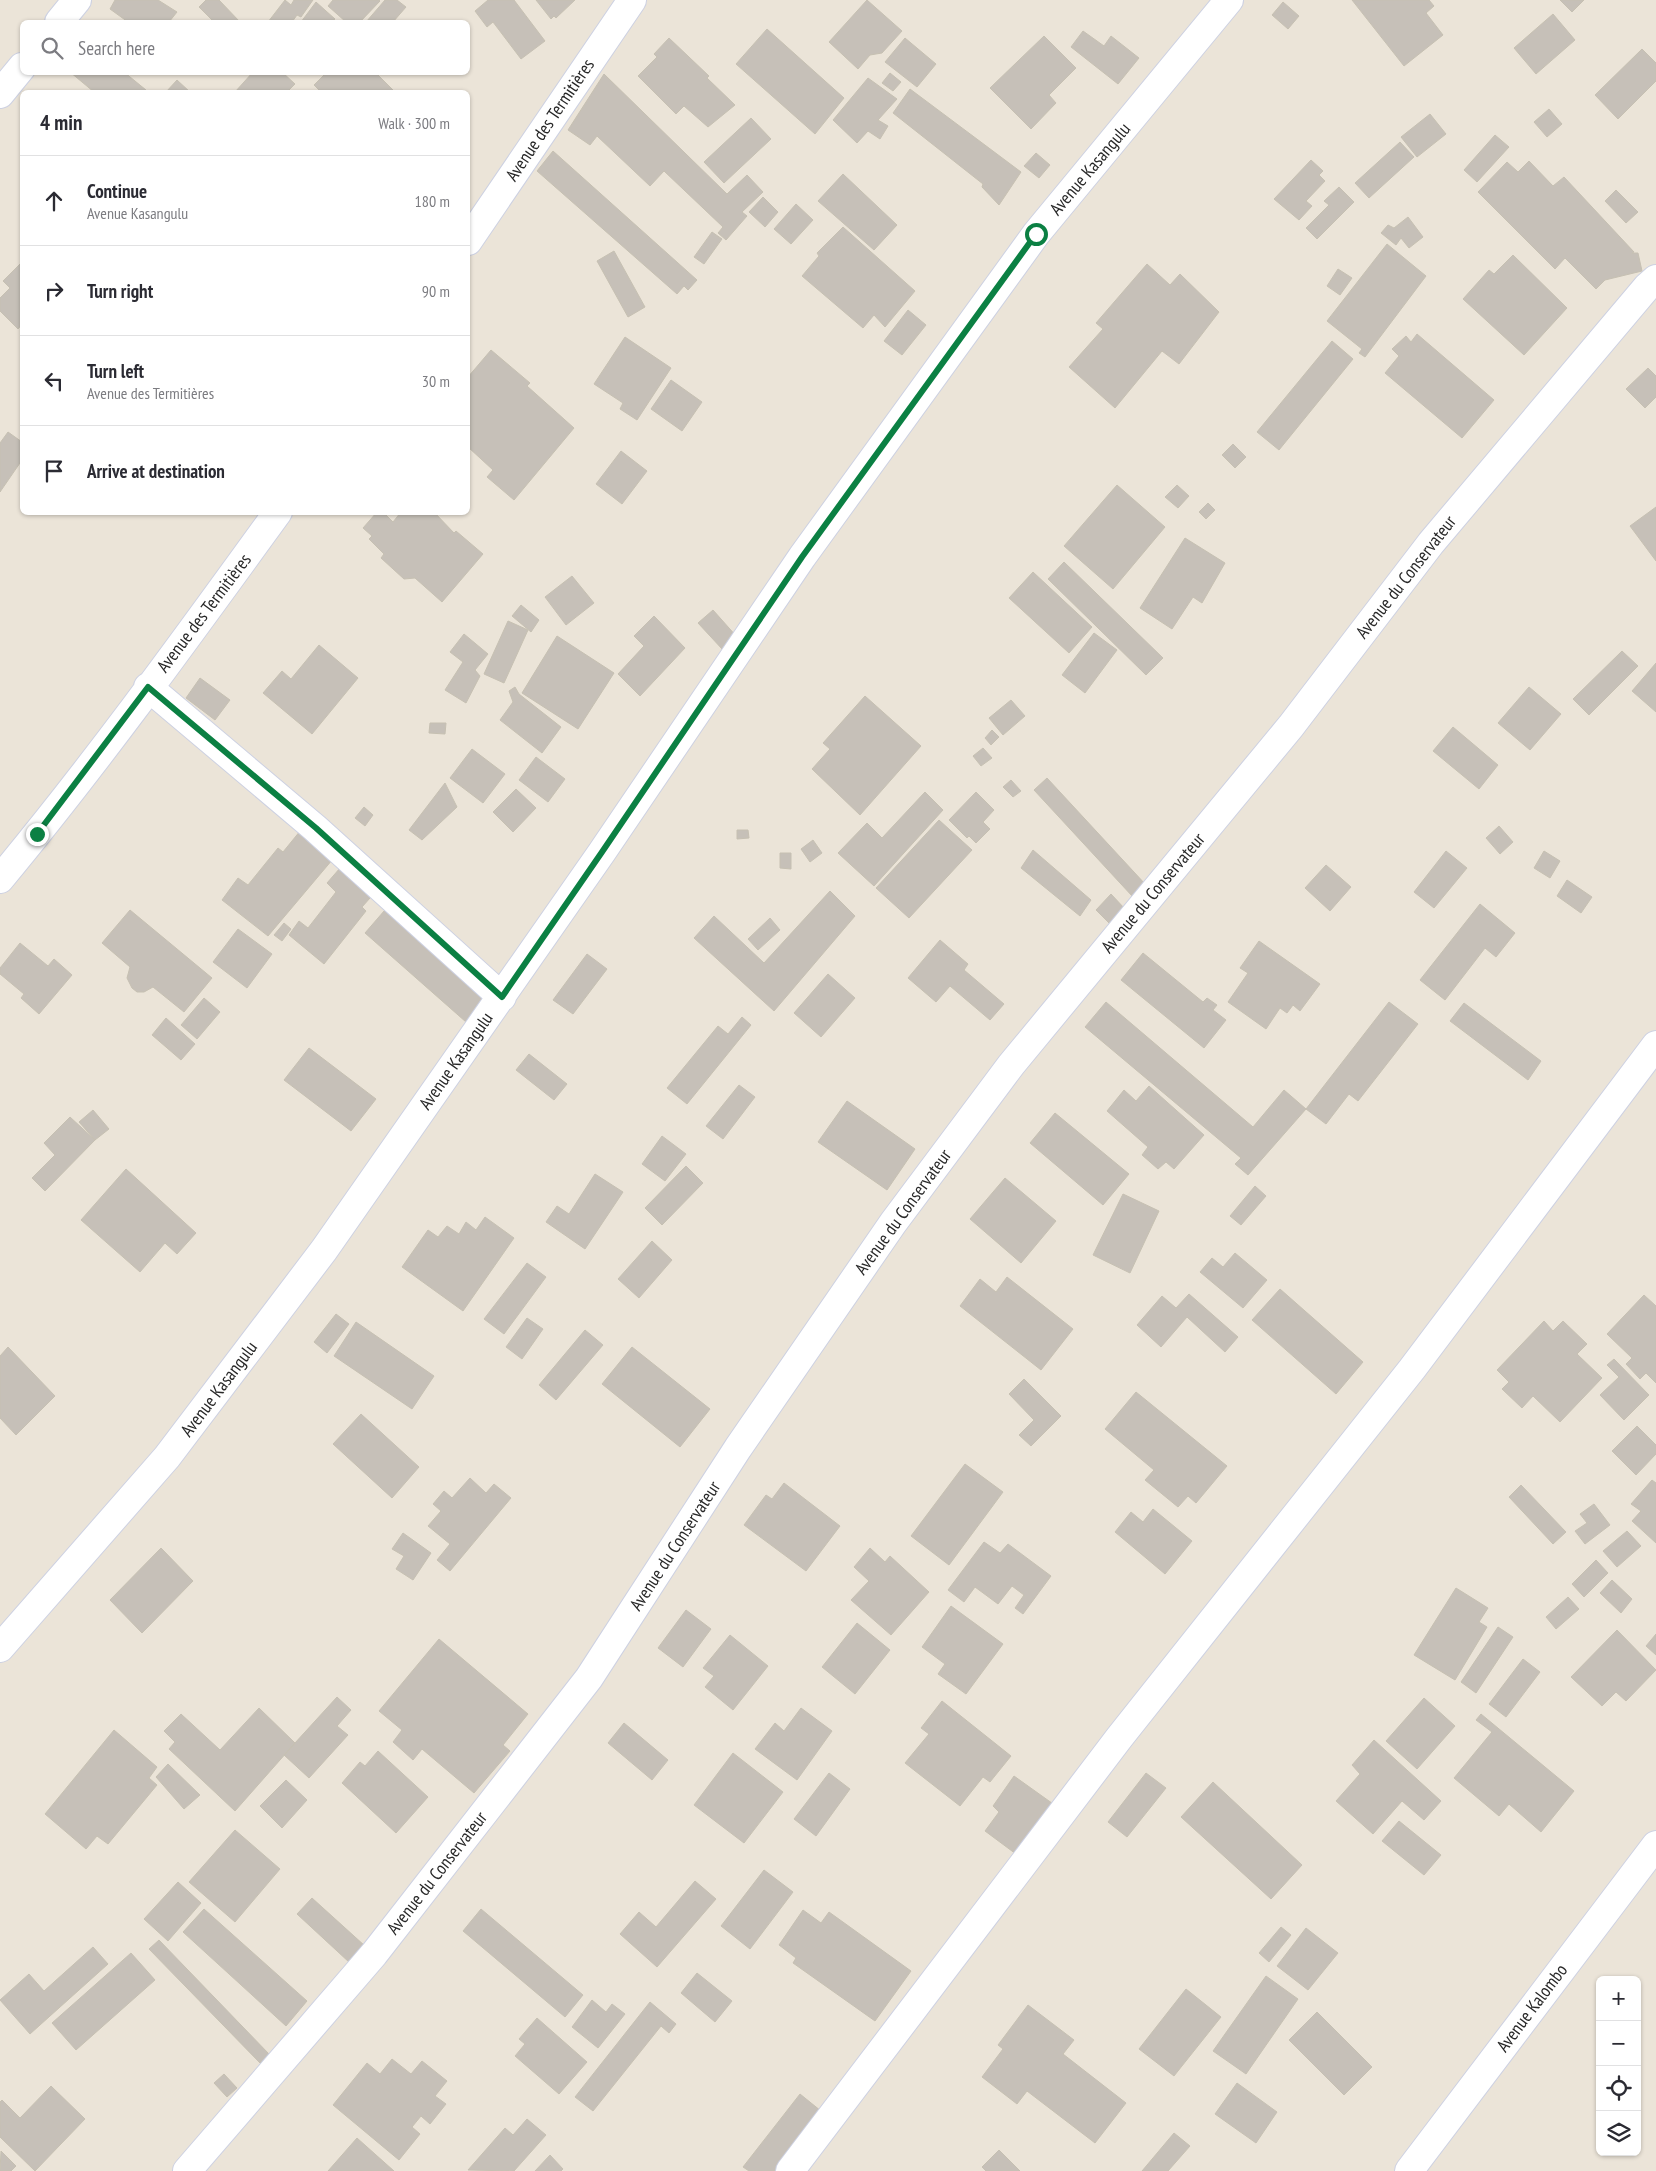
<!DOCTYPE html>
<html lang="en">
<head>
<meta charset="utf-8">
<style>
	:root { --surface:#fff; --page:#f7f7f7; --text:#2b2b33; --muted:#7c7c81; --line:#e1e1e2 }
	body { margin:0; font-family:"PT Sans Narrow",sans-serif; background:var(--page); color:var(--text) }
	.controls { position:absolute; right:15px; bottom:15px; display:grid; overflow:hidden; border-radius:8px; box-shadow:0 1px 4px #0004 }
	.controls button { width:45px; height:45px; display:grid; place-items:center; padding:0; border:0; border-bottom:1px solid var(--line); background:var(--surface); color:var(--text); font:25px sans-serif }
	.stop { position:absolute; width:15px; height:15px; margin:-11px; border:4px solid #0b8043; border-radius:50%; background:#fff }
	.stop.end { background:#0b8043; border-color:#fff; box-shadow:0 1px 5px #0008 }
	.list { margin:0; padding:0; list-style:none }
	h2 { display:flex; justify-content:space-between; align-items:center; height:65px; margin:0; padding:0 20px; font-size:21px }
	h2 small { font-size:16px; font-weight:400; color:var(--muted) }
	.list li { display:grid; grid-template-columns:32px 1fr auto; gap:15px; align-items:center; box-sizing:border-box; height:90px; padding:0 20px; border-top:1px solid var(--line) }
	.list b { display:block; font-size:19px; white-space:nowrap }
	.list p { margin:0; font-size:16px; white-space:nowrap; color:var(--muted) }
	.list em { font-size:16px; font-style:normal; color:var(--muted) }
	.icon { flex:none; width:28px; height:28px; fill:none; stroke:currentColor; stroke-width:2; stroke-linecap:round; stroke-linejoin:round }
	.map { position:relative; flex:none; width:1656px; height:2171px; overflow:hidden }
	.search { position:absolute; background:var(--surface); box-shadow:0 1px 4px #0004; left:20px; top:20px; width:450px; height:55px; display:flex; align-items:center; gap:12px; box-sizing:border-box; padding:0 18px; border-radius:8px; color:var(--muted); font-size:19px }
	.panel { position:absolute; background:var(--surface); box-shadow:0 1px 4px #0004; left:20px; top:90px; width:450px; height:425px; border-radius:8px }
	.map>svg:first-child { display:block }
	.building { fill:#c6c0b8; stroke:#c6c0b2 }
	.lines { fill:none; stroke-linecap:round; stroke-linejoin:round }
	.minor-casing { stroke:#cdd1e2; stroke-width:30 }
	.minor { stroke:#fff; stroke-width:28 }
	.route { stroke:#0b8043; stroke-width:6 }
	.labels { text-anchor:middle; stroke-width:4.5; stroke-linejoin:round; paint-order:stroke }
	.street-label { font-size:18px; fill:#282828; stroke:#fff }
</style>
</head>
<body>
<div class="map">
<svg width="1656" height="2171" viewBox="0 0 1656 2171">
	<rect width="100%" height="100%" fill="#ebe4d8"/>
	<!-- building -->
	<path class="building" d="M115,0H158L177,12L169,22H128L110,9Z
		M206,0H219L240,22H214L199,7Z
		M285,0L291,5L294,0H313L301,17L297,15L292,22H268Z
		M333,0H379L380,1L360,22H346L328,6Z
		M385,0H397L406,7L393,22H366Z
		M488,0H514L545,41L521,59L493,22L487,27L475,11Z
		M536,0H575L556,18L554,16L551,19Z
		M867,0L902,31L882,53L870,55L858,69L829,42Z
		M1352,0H1429L1434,6L1426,13L1443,35L1404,66Z
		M1560,0H1584L1572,12Z
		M316,2L335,19L331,22H301Z
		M1283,2L1299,16L1288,29L1272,15Z
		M1553,14L1575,40L1536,74L1514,48Z
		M767,29L844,98L815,134L736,64Z
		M1083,31L1104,46L1111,36L1139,58L1118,84L1071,47Z
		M1044,36L1076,68L1049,95L1056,103L1031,129L990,88Z
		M669,38L709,76L707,78L735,105L708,127L684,106L676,114L638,76L657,57L654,54Z
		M905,38L936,64L917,87L885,62Z
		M1642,49L1656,63V81L1618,119L1595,95Z
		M70,72H124L146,90L144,92H94Z
		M253,72H282L295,84L287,92H235Z
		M327,72H375L395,92H321L314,85Z
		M890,73L901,82L893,91L882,83Z
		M604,74L727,194L747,175L763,192L742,212L747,216L726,240L718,233L723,227L664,171L650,186L597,136L590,145L568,130Z
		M868,78L897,99L878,120L888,126L880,139L868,131L857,143L833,120Z
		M177,80L190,92H166Z
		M910,89L1021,172L999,205L982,187L983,184L893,113Z
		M1549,109L1562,124L1547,137L1534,122Z
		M1430,114L1446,134L1417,157L1401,137Z
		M751,118L771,139L724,183L704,162Z
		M1495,135L1509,147L1477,182L1464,170Z
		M1400,142L1414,157L1369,198L1355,183Z
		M553,151L697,280L688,290L684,286L677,294L537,171Z
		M1036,153L1050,165L1039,178L1024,166Z
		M1311,160L1323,171L1319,175L1325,181L1306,201L1312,206L1299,220L1274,199Z
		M1529,161L1553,186L1564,177L1634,252L1632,253H1638L1642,271L1605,280L1596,289L1565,258L1555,269L1478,192L1507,162L1518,172Z
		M843,174L897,225L874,250L818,201Z
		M1339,187L1354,202L1317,239L1306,228L1329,205L1324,201Z
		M1616,190L1638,212L1626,223L1605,201Z
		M763,197L778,212L765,227L749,212Z
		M796,204L813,220L791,244L774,229Z
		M1408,217L1423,237L1409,248L1401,238L1396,245L1381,233L1388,225L1394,228Z
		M843,227L915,291L885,327L874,315L863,328L802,276L819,256L817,253Z
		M712,232L722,239L704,264L694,257Z
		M1387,244L1426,276L1365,357L1359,353L1362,349L1327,321Z
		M614,251L645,307L628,317L597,261Z
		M1513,255L1567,308L1524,355L1463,299L1489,270L1494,274Z
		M22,262V324L18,329L0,311V298L10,288L3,281Z
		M1147,264L1170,285L1180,274L1219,312L1179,364L1162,351L1115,408L1069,367L1103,329L1096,323Z
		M1338,269L1352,278L1340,295L1327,286Z
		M908,310L926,325L902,355L884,341Z
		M1417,334L1494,400L1462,438L1385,373L1399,356L1392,349L1406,336L1411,342Z
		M625,337L671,368L637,420L620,409L623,403L594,384Z
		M1332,341L1353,359L1279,450L1257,432Z
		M491,350L530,383L527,386L574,428L514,500L487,477L493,470L468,447V377Z
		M1648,368L1656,376V397L1645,408L1626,389Z
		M671,380L702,402L682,431L651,409Z
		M8,432L22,442V460L0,492V443Z
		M1233,444L1246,457L1235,468L1222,455Z
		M621,451L647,471L622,504L596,484Z
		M1117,485L1165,527L1113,589L1064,546Z
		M1177,485L1189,496L1178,508L1165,497Z
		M1208,503L1215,510L1206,519L1199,512Z
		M1656,507V561L1630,526Z
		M377,512H383L393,522L401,512H434L454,533L456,531L483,554L442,602L415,578L404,579L381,558L384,554L369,539L372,536L363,528Z
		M1185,538L1225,563L1202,603L1193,597L1172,629L1140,608Z
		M1064,562L1163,658L1146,675L1048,579Z
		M1033,572L1092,627L1069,653L1009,598Z
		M572,576L594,603L566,625L545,597Z
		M521,605L539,620L531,632L512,616Z
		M713,610L737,637L723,650L698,623Z
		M654,616L685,648L640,696L618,674L644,646L634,636Z
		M508,621L528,630L504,683L484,674Z
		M1094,633L1117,650L1085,693L1062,675Z
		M464,634L488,654L475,670L480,676L466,703L445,690L463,662L450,652Z
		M557,636L614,673L578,729L522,693Z
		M319,645L358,678L312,734L263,693L282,671L291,679Z
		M1622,651L1638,666L1589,715L1573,699Z
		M1656,663V712L1632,691Z
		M200,678L230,700L215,720L186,698Z
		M515,687L519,694L561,727L542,753L500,720L513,702L509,691Z
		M1529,687L1561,714L1530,750L1498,723Z
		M865,696L921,746L860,815L812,769L830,749L823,743Z
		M1011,700L1025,716L1003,735L989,718Z
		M430,723H446L445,734L429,733Z
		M1453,727L1498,765L1479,789L1433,751Z
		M992,730L999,737L991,745L985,738Z
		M983,748L992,758L981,766L973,756Z
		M472,749L505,774L483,803L450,778Z
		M536,757L565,779L548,802L519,780Z
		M1047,778L1146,885L1133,897L1034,790Z
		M1011,780L1021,791L1013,797L1003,787Z
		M445,783L457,807L422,840L409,830Z
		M516,789L536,808L513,832L493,812Z
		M925,792L943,810L874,886L838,853L867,823L882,838Z
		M976,792L994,810L983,822L990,829L976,843L969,836L967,838L949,820Z
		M364,807L373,815L365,826L355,818Z
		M939,820L972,850L909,918L876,888Z
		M305,825L338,853L268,936L222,900L238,878L248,885L278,848L283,852Z
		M1499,826L1513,842L1500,854L1486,838Z
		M737,830H748L749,838L737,839Z
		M813,840L822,853L810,862L801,849Z
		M1033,850L1091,900L1080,916L1021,868Z
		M1446,851L1467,868L1434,908L1414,892Z
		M1544,851L1560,861L1550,878L1534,868Z
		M780,853H791V869L780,868Z
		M347,860L378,889L362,907L366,911L324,964L289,935L299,921L308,928L336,892L327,883Z
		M1326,865L1351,887L1330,911L1305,888Z
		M1567,880L1592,897L1581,913L1557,896Z
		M830,891L855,916L774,1011L694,938L714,916L764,963Z
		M1111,894L1125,909L1110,924L1096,910Z
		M391,903L493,992L466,1022L365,933Z
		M1480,904L1515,933L1496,957L1485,948L1445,1000L1420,980Z
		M130,910L212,978L184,1012L153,987L144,992H137L132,988L127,978L130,967L102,943Z
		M770,918L780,930L758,950L748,939Z
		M284,923L291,929L282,941L274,935Z
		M238,929L272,954L247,988L213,962Z
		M940,940L968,964L964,970L1004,1004L990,1020L950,986L936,1002L908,978Z
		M1259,941L1320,984L1300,1011L1293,1005L1287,1013L1280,1008L1266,1029L1228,1002L1248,973L1240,968Z
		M20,943L48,966L54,959L72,975L39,1014L21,998L24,994L0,974V968Z
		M1143,953L1203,1002L1207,998L1217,1005L1213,1010L1226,1020L1204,1048L1121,980Z
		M587,954L607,969L573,1014L553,1000Z
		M828,974L855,998L821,1037L794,1013Z
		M204,998L220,1012L197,1039L181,1025Z
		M1106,1002L1253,1127L1284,1090L1306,1109L1248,1175L1235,1164L1241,1158L1085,1027Z
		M1389,1002L1418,1024L1358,1101L1349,1094L1326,1124L1306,1109Z
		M1464,1003L1541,1061L1528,1080L1450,1021Z
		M742,1017L751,1025L687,1104L667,1088L718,1026L728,1034Z
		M166,1018L195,1044L181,1060L152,1035Z
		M309,1048L376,1099L351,1131L284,1080Z
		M529,1054L567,1084L554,1100L516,1070Z
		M739,1085L755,1097L723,1139L706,1126Z
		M1149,1086L1204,1135L1174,1169L1166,1162L1158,1169L1142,1155L1148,1147L1107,1111L1124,1090L1136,1101Z
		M847,1101L915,1149L887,1190L818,1142Z
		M93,1110L109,1129L95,1140L79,1122Z
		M1055,1113L1129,1174L1103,1205L1030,1143Z
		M70,1117L95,1140L45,1191L32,1178L55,1155L44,1143Z
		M662,1136L686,1154L665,1181L642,1164Z
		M686,1166L703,1183L662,1225L645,1208Z
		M126,1169L196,1233L177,1254L165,1243L140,1272L81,1220Z
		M595,1174L623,1192L585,1249L546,1222L557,1206L569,1214Z
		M1005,1178L1056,1221L1021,1263L970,1219Z
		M1255,1186L1266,1196L1241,1225L1230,1216Z
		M1123,1194L1159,1211L1130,1273L1093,1255Z
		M485,1217L514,1238L463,1311L402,1267L428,1230L438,1237L447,1226L459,1234L466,1222L476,1230Z
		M652,1241L672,1260L639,1298L618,1279Z
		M1235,1253L1267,1280L1243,1308L1200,1272L1212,1258L1223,1267Z
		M527,1263L546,1277L504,1334L484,1319Z
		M1007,1277L1073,1329L1041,1370L960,1306L980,1279L996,1292Z
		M1280,1289L1363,1362L1336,1394L1252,1320Z
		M1189,1294L1238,1337L1225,1352L1187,1317L1161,1347L1137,1325L1162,1296L1176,1308Z
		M1644,1295L1656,1306V1383L1646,1373L1640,1379L1626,1364L1632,1358L1607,1334Z
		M336,1314L349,1324L327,1353L314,1342Z
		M527,1318L543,1329L522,1359L506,1347Z
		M1544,1321L1553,1331L1563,1321L1587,1344L1577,1354L1602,1378L1560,1422L1533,1396L1522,1408L1502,1389L1509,1382L1497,1370Z
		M356,1322L434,1376L412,1409L334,1356Z
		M585,1330L603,1345L556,1400L539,1385Z
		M8,1347L55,1396L16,1435L0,1418V1356Z
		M632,1347L710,1409L680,1447L602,1384Z
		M1614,1359L1649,1395L1624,1420L1600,1395L1619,1377L1607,1365Z
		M1024,1379L1061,1416L1031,1446L1019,1435L1034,1420L1009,1394Z
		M1136,1392L1227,1466L1196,1503L1188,1496L1178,1507L1145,1480L1154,1470L1105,1429Z
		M361,1414L419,1467L392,1498L333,1444Z
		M1637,1426L1656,1445V1454L1636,1475L1612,1451Z
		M965,1464L1003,1492L949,1565L911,1536Z
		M470,1478L486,1493L494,1484L511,1498L450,1571L437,1560L450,1544L428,1526L441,1511L433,1504L444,1491L452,1498Z
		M1652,1480L1656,1483V1543L1632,1521L1641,1511L1631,1504Z
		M784,1483L840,1526L806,1571L744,1525L766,1495L772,1499Z
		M1521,1485L1566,1532L1553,1544L1509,1497Z
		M1594,1504L1610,1525L1585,1544L1575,1531L1587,1523L1580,1514Z
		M1153,1509L1192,1541L1165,1574L1115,1532L1131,1512L1143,1522Z
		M1627,1531L1641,1546L1617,1567L1603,1551Z
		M403,1533L431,1553L413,1580L396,1569L404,1556L392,1549Z
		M984,1542L1000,1553L1008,1544L1051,1576L1023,1614L1015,1608L1024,1595L1012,1586L998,1604L975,1587L964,1602L948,1590Z
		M161,1548L193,1581L142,1633L110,1600Z
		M870,1548L885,1562L890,1556L929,1592L891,1635L851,1600L869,1581L854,1567Z
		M1596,1560L1608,1573L1584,1597L1572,1584Z
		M1612,1580L1632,1599L1621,1613L1600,1593Z
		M1456,1588L1488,1608L1479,1622L1487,1627L1455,1680L1414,1655Z
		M1568,1597L1579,1609L1556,1629L1546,1617Z
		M951,1606L1003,1644L966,1694L938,1674L945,1664L922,1647Z
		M686,1610L711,1629L683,1667L658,1648Z
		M857,1623L890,1650L855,1694L822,1667Z
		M1498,1627L1513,1637L1476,1693L1461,1682Z
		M1617,1630L1656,1670L1626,1701L1616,1692L1602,1706L1571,1677Z
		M1656,1634V1655L1646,1646Z
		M730,1635L768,1666L733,1710L705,1687L714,1676L703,1668Z
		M439,1639L528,1714L503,1745L510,1751L474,1793L422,1749L413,1760L393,1742L402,1730L379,1711Z
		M1523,1659L1540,1672L1506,1717L1489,1704Z
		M337,1697L351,1710L337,1726L348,1735L309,1778L284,1755Z
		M1424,1698L1455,1726L1417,1769L1386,1741Z
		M942,1701L1011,1756L990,1782L983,1777L960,1806L905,1763L929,1734L921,1728Z
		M259,1708L295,1743L235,1811L169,1749L175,1742L164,1731L181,1714L220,1750Z
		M801,1708L832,1731L797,1780L755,1749L775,1723L784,1731Z
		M1481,1714L1574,1791L1541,1832L1509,1804L1499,1816L1454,1778L1492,1732L1476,1720Z
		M624,1723L668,1760L652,1780L608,1743Z
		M114,1730L157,1767L149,1778L157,1785L108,1844L97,1836L86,1849L45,1814Z
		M1374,1740L1441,1801L1424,1820L1402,1801L1373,1834L1336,1801L1360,1774L1352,1765Z
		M378,1751L428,1797L396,1833L342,1783L360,1762L365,1766Z
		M733,1753L783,1792L744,1843L694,1805Z
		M168,1764L200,1795L184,1809L156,1777Z
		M829,1773L850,1789L816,1836L794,1819Z
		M1146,1773L1166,1788L1127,1837L1108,1822Z
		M1014,1776L1056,1806L1020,1857L985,1831L999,1812L993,1806Z
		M286,1780L307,1800L282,1828L260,1806Z
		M1213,1782L1302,1865L1271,1899L1181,1817Z
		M1399,1821L1441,1855L1424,1875L1382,1841Z
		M235,1830L280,1869L235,1922L189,1882Z
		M764,1870L793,1892L750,1949L721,1926Z
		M695,1881L716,1899L657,1967L620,1934L639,1912L656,1927Z
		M178,1882L201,1903L168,1941L144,1919Z
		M312,1898L365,1946L350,1963L297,1914Z
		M204,1909L307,2001L286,2026L183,1932Z
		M481,1909L583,1995L565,2017L463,1931Z
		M803,1910L821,1923L829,1912L911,1971L875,2021L793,1963L796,1958L779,1945Z
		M1281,1927L1291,1935L1269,1962L1259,1953Z
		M1306,1928L1338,1953L1308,1990L1277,1966Z
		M159,1940L269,2054L260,2063L149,1949Z
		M93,1947L108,1964L30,2034L0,2000L29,1974L44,1991Z
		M131,1953L155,1980L76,2050L52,2023Z
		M697,1973L732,2001L715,2022L681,1993Z
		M1266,1976L1298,1999L1246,2074L1213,2051Z
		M1186,1989L1221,2017L1174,2076L1139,2049Z
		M592,2000L606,2012L612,2004L625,2014L598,2048L572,2027Z
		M650,2002L676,2024L669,2033L661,2026L593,2111L575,2097Z
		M1028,2005L1074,2040L1063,2054L1126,2103L1095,2143L1027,2091L1017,2104L982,2077L1003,2049L998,2045Z
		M1317,2012L1372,2067L1344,2095L1289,2040Z
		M537,2018L587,2062L559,2094L515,2056L525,2044L519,2039Z
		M392,2059L411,2074L422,2061L447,2081L435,2096L446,2104L430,2124L421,2116L412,2127L420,2134L399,2160L333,2105L367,2063L380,2074Z
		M224,2074L237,2088L227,2097L214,2083Z
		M1237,2083L1277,2112L1256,2143L1215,2114Z
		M51,2086L85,2119L35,2171L0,2137V2102L2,2100L20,2118Z
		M800,2094L821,2111L774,2171H749L743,2167Z
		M527,2119L546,2135L514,2171L468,2170L505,2128L513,2135Z
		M1174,2133L1190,2146L1168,2171H1142Z
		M357,2138L394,2171H328Z
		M999,2150L1020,2171H986L982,2167Z
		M1,2151L16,2166L11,2171H0Z
		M550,2155L563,2169L561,2171H535Z"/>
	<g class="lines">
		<!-- minor casing -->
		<g class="minor-casing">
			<path id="minor" d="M59,22L77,0
				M0,94L22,67
				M468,241L632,0
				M148,687L315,828L502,997
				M0,879C98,761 188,636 278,512
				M0,1648L167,1457L324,1250L602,852L802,557L1036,234L1229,0
				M187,2171L374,1954L589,1678L738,1448L893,1223L1011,1065L1291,726L1431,543L1647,287L1656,279
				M790,2171L1119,1738L1412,1369L1656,1045
				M1409,2171L1656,1845"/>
		</g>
		<!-- minor -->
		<use href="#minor" class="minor"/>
	</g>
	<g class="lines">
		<!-- route -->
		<path class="route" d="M37,834L148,687L316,828L502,997L602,852L802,557L1036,234"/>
	</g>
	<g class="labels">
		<!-- street labels -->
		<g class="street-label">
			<text transform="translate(550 120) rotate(-56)" y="6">Avenue des Termitières</text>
			<text transform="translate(1090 169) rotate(-50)" y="6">Avenue Kasangulu</text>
			<text transform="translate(1406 577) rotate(-52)" y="6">Avenue du Conservateur</text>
			<text transform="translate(204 613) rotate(-53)" y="6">Avenue des Termitières</text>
			<text transform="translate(1153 893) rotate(-50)" y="6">Avenue du Conservateur</text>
			<text transform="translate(456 1061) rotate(-55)" y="6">Avenue Kasangulu</text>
			<text transform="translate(903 1212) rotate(-54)" y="6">Avenue du Conservateur</text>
			<text transform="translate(219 1389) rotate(-53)" y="6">Avenue Kasangulu</text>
			<text transform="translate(675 1546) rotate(-57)" y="6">Avenue du Conservateur</text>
			<text transform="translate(437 1873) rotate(-52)" y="6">Avenue du Conservateur</text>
			<text transform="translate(1532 2008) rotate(-53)" y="6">Avenue Kalombo</text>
		</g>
	</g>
</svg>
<div class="controls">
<button>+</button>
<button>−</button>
<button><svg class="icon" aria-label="locate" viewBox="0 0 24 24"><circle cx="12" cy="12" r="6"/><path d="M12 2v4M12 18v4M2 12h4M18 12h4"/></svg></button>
<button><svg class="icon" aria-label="layers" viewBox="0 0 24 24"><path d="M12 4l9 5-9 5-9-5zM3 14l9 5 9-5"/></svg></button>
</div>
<div class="stop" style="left:1036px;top:234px"></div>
<div class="stop end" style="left:37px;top:834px"></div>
<div class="search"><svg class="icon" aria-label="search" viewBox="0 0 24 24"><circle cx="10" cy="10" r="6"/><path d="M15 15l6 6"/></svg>Search here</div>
<section class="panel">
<h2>4 min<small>Walk · 300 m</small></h2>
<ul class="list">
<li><svg class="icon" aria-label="ahead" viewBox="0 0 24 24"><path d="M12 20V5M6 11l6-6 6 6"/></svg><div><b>Continue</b><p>Avenue Kasangulu</p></div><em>180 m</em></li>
<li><svg class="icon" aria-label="right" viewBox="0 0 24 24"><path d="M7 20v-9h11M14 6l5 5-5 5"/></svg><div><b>Turn right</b></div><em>90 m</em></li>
<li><svg class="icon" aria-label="left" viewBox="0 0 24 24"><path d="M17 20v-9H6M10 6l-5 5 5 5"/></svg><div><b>Turn left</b><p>Avenue des Termitières</p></div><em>30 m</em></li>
<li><svg class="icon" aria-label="arrive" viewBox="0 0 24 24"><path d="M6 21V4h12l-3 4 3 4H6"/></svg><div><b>Arrive at destination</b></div></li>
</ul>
</section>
</div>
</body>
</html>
